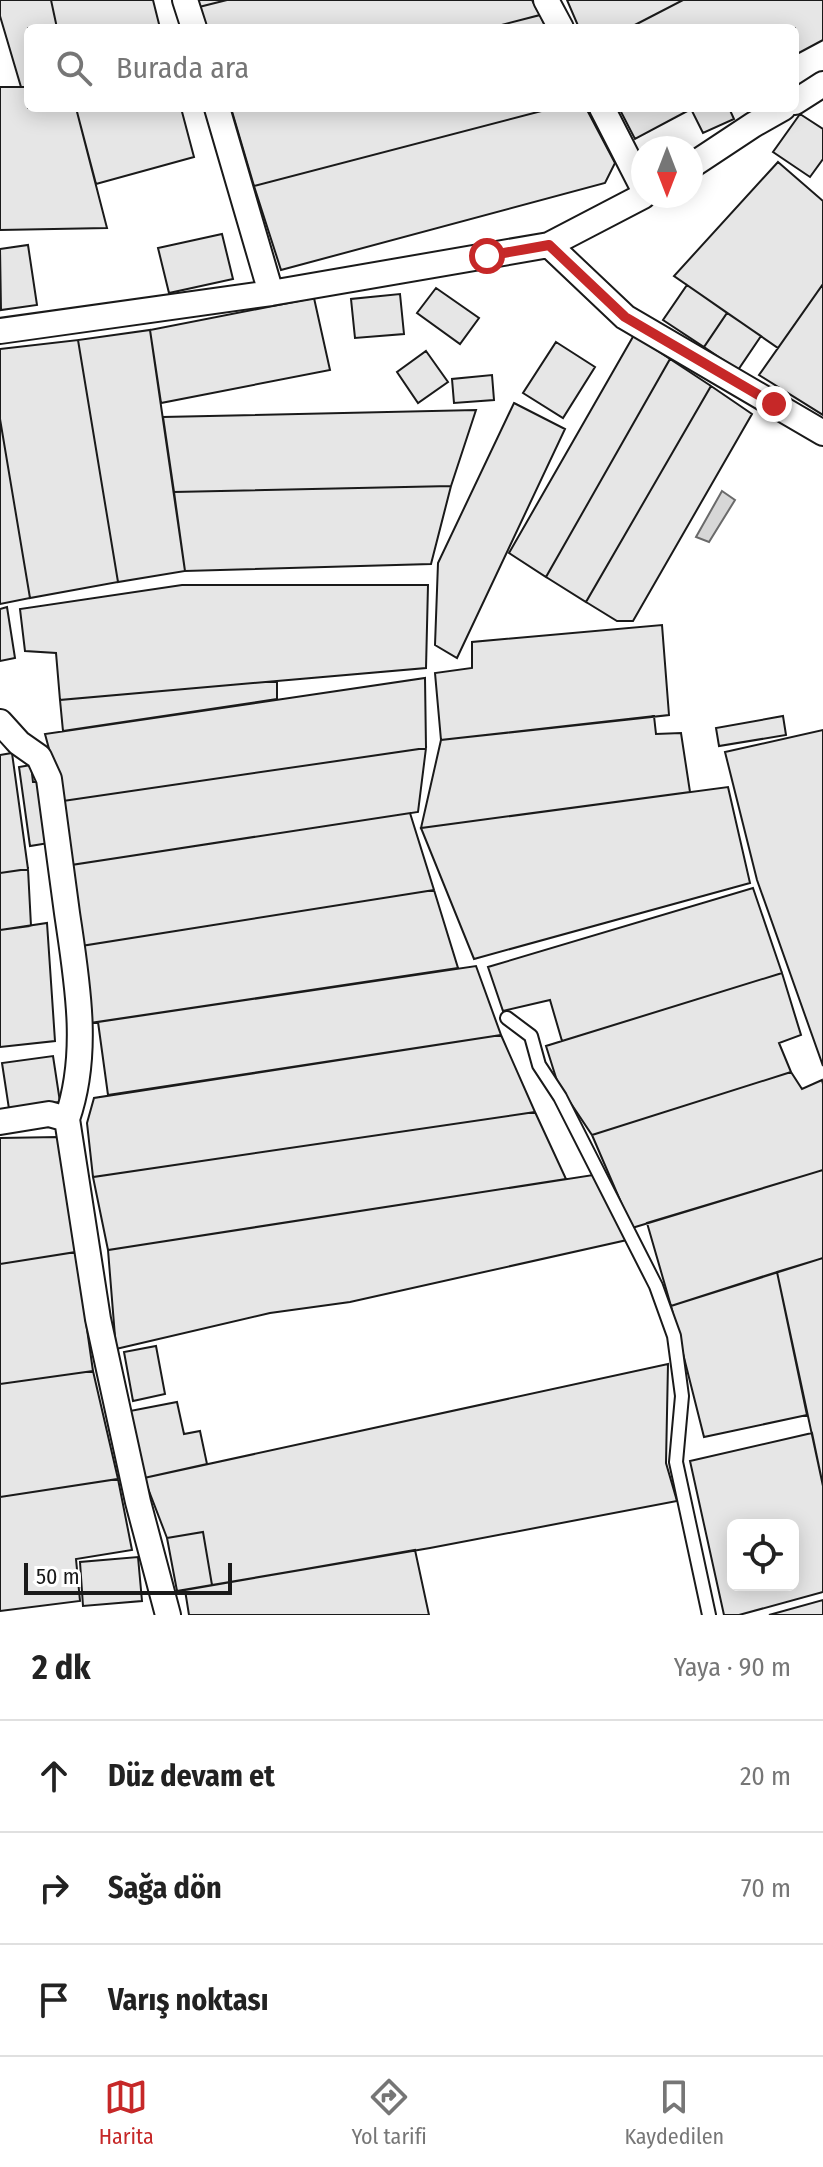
<!DOCTYPE html>
<html lang="tr">
<head>
<meta charset="utf-8">
<style>
	:root { --surface:#fff; --page:#f2f2f2; --text:#222; --muted:#767676; --line:#e0e0e0; --accent:#c62828 }
	body { margin:0; font-family:"Fira Sans Condensed",sans-serif; background:var(--page); color:var(--text) }
	.controls { position:absolute; right:24px; bottom:24px; display:grid; overflow:hidden; border-radius:12px; box-shadow:0 4px 20px #0003 }
	.controls button { width:72px; height:72px; display:grid; place-items:center; padding:0; border:0; border-bottom:2px solid var(--line); background:var(--surface); color:var(--text); font:40px sans-serif }
	.compass { position:absolute; left:631px; top:136px; width:72px; height:72px; border-radius:50%; background:var(--surface); box-shadow:0 4px 20px #0003; rotate:180deg }
	.scale { position:absolute; left:24px; bottom:20px; width:208px; box-sizing:border-box; padding-left:8px; border:4px solid #1a1a1a; border-top:0; font-size:22px; line-height:28px; white-space:nowrap; color:#1a1a1a; -webkit-text-stroke:6px #fff; paint-order:stroke }
	.stop { position:absolute; width:24px; height:24px; margin:-18px; border:6px solid #c62828; border-radius:50%; background:#fff }
	.stop.end { background:#c62828; border-color:#fff; box-shadow:0 2px 8px #0008 }
	.list { margin:0; padding:0; list-style:none }
	h2 { display:flex; justify-content:space-between; align-items:center; height:104px; margin:0; padding:0 32px; font-size:34px }
	h2 small { font-size:26px; font-weight:400; color:var(--muted) }
	.list li { display:grid; grid-template-columns:52px 1fr auto; gap:24px; align-items:center; box-sizing:border-box; height:112px; padding:0 32px; border-top:2px solid var(--line) }
	.list b { display:block; font-size:30px; white-space:nowrap }
	.list em { font-size:26px; font-style:normal; color:var(--muted) }
	.icon { flex:none; width:44px; height:44px; fill:none; stroke:currentColor; stroke-width:2; stroke-linecap:round; stroke-linejoin:round }
	.map { position:relative; flex:none; width:823px; height:1615px; overflow:hidden }
	.search { position:absolute; background:var(--surface); box-shadow:0 4px 20px #0003; left:24px; right:24px; top:24px; height:88px; display:flex; align-items:center; gap:20px; box-sizing:border-box; padding:0 28px; border-radius:12px; color:var(--muted); font-size:30px }
	.sheet { height:440px; background:var(--surface) }
	nav { display:flex; justify-content:space-around; align-items:center; box-sizing:border-box; height:112px; border-top:2px solid var(--line); background:var(--surface); font-size:22px; color:var(--muted) }
	nav a { display:grid; justify-items:center; gap:4px }
	nav .on { color:var(--accent) }
	.map>svg:first-child { display:block }
	.water { fill:#d7d7d7; stroke:#6a6a6a; stroke-width:2 }
	.building { fill:#e6e6e6; stroke:#1a1a1a; stroke-width:2; fill-rule:evenodd }
	.lines { fill:none; stroke-linecap:round; stroke-linejoin:round }
	.service-casing { stroke:#1a1a1a; stroke-width:16 }
	.minor-casing { stroke:#1a1a1a; stroke-width:28 }
	.service { stroke:#fff; stroke-width:12 }
	.minor { stroke:#fff; stroke-width:24 }
	.route { stroke:#c62828; stroke-width:10 }
</style>
</head>
<body>
<div class="map">
<svg width="823" height="1615" viewBox="0 0 823 1615">
	<rect width="100%" height="100%" fill="#fff"/>
	<!-- water -->
	<path class="water" d="M722,491L735,500L709,542L696,537Z"/>
	<!-- building -->
	<path class="building" d="M0,0H51L57,28H28V87H21L0,16Z
		M51,0H153L160,28H57Z
		M197,0H227L199,7Z
		M227,0H532L540,15L490,28H206L199,7Z
		M567,0H683L629,28H579Z
		M683,0H823V40L795,55V28H629Z
		M540,15L546,28H490Z
		M0,87H28V108H76L107,228L0,230Z
		M76,108H181L194,157L96,184Z
		M231,108H553L254,186Z
		M553,108H586L615,163L605,183L281,270L254,186Z
		M619,108H693L635,139Z
		M698,108H729L734,119L703,133L692,111Z
		M800,114L823,129V159L810,177L773,152Z
		M778,162L823,201V284L778,348L674,276Z
		M222,234L233,279L169,293L158,248Z
		M28,245L37,305L1,310L0,249Z
		M823,284V415L759,375Z
		M687,285L727,313L704,347L663,320Z
		M436,288L479,318L460,344L417,313Z
		M400,294L404,334L355,338L351,299Z
		M314,298L330,370L161,403L150,330Z
		M727,313L761,336L738,370L704,347Z
		M150,330L185,571L118,582L78,340Z
		M634,335L670,359L546,577L509,553Z
		M78,340L118,582L30,598L0,419V349Z
		M556,342L595,367L563,418L523,393Z
		M426,351L448,382L418,403L397,372Z
		M670,359L711,386L586,602L546,577Z
		M492,375L494,400L454,403L452,379Z
		M711,386L752,414L633,621H617L586,602Z
		M514,403L565,429L457,658L435,645L438,563Z
		M476,410L451,486L174,492L163,417Z
		M0,419L30,598L0,604Z
		M451,486L431,564L185,571L174,492Z
		M182,585H428L426,668L60,700L56,653L25,651L20,609Z
		M7,607L15,658L0,661V609Z
		M662,625L669,715L441,740L435,673L472,668V642Z
		M425,678L426,748L63,801L45,734Z
		M277,681V699L63,731L60,700Z
		M654,716L656,734L681,733L690,792L421,828L441,740Z
		M783,716L786,735L719,746L716,728Z
		M823,730V1066L757,880L725,752Z
		M426,748L418,812L71,865L63,801Z
		M12,753L28,869L0,873V755Z
		M31,765L33,782H41L49,843L30,846L19,767Z
		M728,787L750,883L474,959L421,828Z
		M410,813L434,890L81,946L71,865Z
		M28,869L31,926L0,930V873Z
		M753,888L782,973L562,1041L550,1000L503,1011L488,967Z
		M434,890L458,968L90,1023L81,946Z
		M47,923L55,1041L0,1047V930Z
		M476,966L501,1035L108,1095L98,1022Z
		M782,973L801,1035L779,1043L791,1072L592,1135L558,1084L546,1046Z
		M501,1035L535,1112L93,1177L87,1123L94,1098Z
		M53,1056L60,1102L9,1109L2,1063Z
		M791,1072L802,1089L822,1080L823,1084V1170L632,1228L592,1135Z
		M535,1112L566,1179L108,1250L93,1177Z
		M58,1137L76,1252L0,1264V1138Z
		M823,1170V1258L671,1306L647,1223Z
		M593,1175L627,1240L350,1302L270,1313L116,1349L108,1250Z
		M76,1252L93,1371L0,1384V1264Z
		M823,1258V1486L777,1272Z
		M777,1272L807,1415L704,1437L671,1306Z
		M156,1346L165,1394L133,1401L124,1352Z
		M668,1364L666,1463L677,1501L430,1548L212,1585L203,1532L167,1538L144,1478Z
		M93,1371L118,1479L0,1497V1384Z
		M177,1402L184,1434L200,1431L207,1464L144,1478L130,1411Z
		M812,1433L823,1486V1592L739,1615H724L690,1461ZM733,1525H793V1585H733Z
		M118,1479L132,1550L76,1559L80,1601L0,1611V1497Z
		M203,1532L212,1585L177,1591L167,1538Z
		M415,1550L429,1615H189L185,1590Z
		M138,1557L142,1601L83,1606L80,1562Z
		M823,1600V1615H769Z"/>
	<g class="lines">
		<!-- service casing -->
		<g class="service-casing">
			<path id="service" d="M507,1018L531,1036L539,1065L560,1097L656,1286L674,1336L682,1396L676,1462L709,1615"/>
		</g>
		<!-- minor casing -->
		<g class="minor-casing">
			<path id="minor" d="M185,0L194,28
				M546,0L561,28
				M795,102L823,84
				M217,108L271,293
				M602,108L643,188
				M691,166L753,125L783,108
				M549,245L643,196
				M0,331L271,293L549,245L625,317L823,433
				M0,722L19,743L39,757L49,779C55,823 61,868 67,913C77,981 90,1053 67,1119
				M0,1122L49,1114L67,1119L98,1319L138,1502L168,1615"/>
		</g>
		<!-- service -->
		<use href="#service" class="service"/>
		<!-- minor -->
		<use href="#minor" class="minor"/>
	</g>
	<g class="lines">
		<!-- route -->
		<path class="route" d="M487,256L549,245L625,317L774,404"/>
	</g>
</svg>
<div class="controls">
<button><svg class="icon" aria-label="locate" viewBox="0 0 24 24"><circle cx="12" cy="12" r="6"/><path d="M12 2v4M12 18v4M2 12h4M18 12h4"/></svg></button>
</div>
<svg class="compass" viewBox="-18 -18 36 36"><path d="M0-13l5 13h-10z" fill="#e53935"/><path d="M0 13l5-13h-10z" fill="#767676"/></svg>
<div class="scale">50 m</div>
<div class="stop" style="left:487px;top:256px"></div>
<div class="stop end" style="left:774px;top:404px"></div>
<div class="search"><svg class="icon" aria-label="search" viewBox="0 0 24 24"><circle cx="10" cy="10" r="6"/><path d="M15 15l6 6"/></svg>Burada ara</div>
</div>
<section class="sheet">
<h2>2 dk<small>Yaya · 90 m</small></h2>
<ul class="list">
<li><svg class="icon" aria-label="ahead" viewBox="0 0 24 24"><path d="M12 20V5M6 11l6-6 6 6"/></svg><div><b>Düz devam et</b></div><em>20 m</em></li>
<li><svg class="icon" aria-label="right" viewBox="0 0 24 24"><path d="M7 20v-9h11M14 6l5 5-5 5"/></svg><div><b>Sağa dön</b></div><em>70 m</em></li>
<li><svg class="icon" aria-label="arrive" viewBox="0 0 24 24"><path d="M6 21V4h12l-3 4 3 4H6"/></svg><div><b>Varış noktası</b></div></li>
</ul>
</section>
<nav>
<a class="on"><svg class="icon" aria-label="map" viewBox="0 0 24 24"><path d="M3 6l6-2 6 2 6-2v14l-6 2-6-2-6 2zM9 4v14M15 6v14"/></svg>Harita</a>
<a><svg class="icon" aria-label="directions" viewBox="0 0 24 24"><path d="M12 3l9 9-9 9-9-9zM9 14v-3h6M13 9l2 2-2 2"/></svg>Yol tarifi</a>
<a><svg class="icon" aria-label="saved" viewBox="0 0 24 24"><path d="M7 4h10v16l-5-4-5 4z"/></svg>Kaydedilen</a>
</nav>
</body>
</html>
